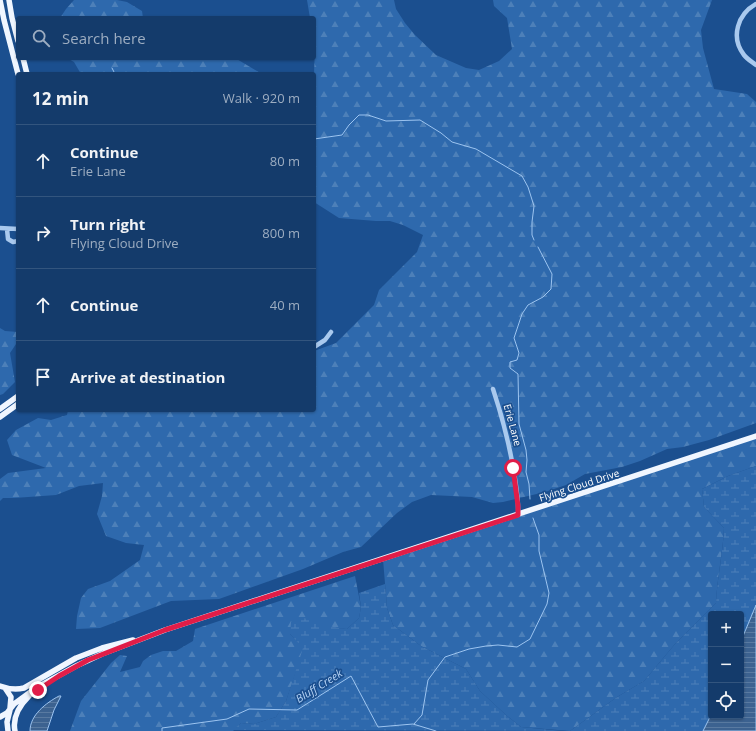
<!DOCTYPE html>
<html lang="en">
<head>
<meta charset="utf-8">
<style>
	:root { --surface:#143b6b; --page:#214673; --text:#f1f3f6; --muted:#9dadc1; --line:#33557e }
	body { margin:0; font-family:"Open Sans",sans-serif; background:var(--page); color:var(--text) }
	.controls { position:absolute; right:12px; bottom:12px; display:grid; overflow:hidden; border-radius:4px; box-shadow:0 1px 3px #0004 }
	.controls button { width:36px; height:36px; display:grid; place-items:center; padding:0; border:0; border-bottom:1px solid var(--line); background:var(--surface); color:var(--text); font:20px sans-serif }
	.stop { position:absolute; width:12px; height:12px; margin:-9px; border:3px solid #e11d48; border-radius:50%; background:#fff }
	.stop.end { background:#e11d48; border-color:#fff; box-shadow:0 1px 4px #0008 }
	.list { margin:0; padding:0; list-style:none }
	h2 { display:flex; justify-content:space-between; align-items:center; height:52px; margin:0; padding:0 16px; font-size:17px }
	h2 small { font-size:13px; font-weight:400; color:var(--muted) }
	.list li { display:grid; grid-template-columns:26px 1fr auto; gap:12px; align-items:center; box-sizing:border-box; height:72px; padding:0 16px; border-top:1px solid var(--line) }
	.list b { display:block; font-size:15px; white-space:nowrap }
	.list p { margin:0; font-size:13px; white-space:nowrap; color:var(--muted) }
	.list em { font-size:13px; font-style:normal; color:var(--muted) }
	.icon { flex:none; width:22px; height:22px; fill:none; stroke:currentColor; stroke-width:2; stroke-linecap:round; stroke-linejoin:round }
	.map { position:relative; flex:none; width:756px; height:731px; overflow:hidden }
	.search { position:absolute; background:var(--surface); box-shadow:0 1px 3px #0004; left:16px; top:16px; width:300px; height:44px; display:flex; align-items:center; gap:10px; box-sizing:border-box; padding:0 14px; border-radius:4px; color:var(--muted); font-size:15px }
	.panel { position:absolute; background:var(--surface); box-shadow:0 1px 3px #0004; left:16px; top:72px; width:300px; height:340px; border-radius:4px }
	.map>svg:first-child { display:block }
	.forest { fill:url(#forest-firs) }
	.wetland { fill:url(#wetland-marsh) }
	.water { fill:url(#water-rules); stroke:#9cc4f0 }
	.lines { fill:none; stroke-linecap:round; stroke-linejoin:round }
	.stream { stroke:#9cc4f0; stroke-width:1 }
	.minor { stroke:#a9c9ee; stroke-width:4.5 }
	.major { stroke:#f0f6ff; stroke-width:5.5 }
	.route { stroke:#e11d48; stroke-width:5 }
	.labels { text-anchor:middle; stroke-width:3.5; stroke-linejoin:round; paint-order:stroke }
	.street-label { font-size:10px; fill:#fff; stroke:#1b4f8f }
	.water-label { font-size:11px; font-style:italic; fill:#b5d3f5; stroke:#1b4f8f }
</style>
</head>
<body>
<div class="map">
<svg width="756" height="731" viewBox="0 0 756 731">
	<defs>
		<pattern id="forest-firs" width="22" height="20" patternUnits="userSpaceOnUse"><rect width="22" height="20" fill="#2e69ad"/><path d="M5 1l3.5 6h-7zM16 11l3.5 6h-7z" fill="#4d80b9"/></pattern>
		<pattern id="wetland-marsh" width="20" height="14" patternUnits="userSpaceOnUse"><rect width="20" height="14" fill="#2e69ad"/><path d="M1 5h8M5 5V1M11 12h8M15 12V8" fill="none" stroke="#4d80b9"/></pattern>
		<pattern id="water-rules" width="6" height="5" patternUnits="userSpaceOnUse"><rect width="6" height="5" fill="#3c6290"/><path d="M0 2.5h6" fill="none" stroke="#597aa1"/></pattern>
	</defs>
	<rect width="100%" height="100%" fill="#1b4f8f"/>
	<!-- forest -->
	<path class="forest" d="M74,0H117L127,2L142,11L143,18H60L66,9Z
		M307,0H394L396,9L405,23L415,35L436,55L466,68L479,70L499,61L512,49L507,18L494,6L493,0H712L701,30L703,48L714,89L747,94L756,102V423L709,440L683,447L667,449L640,461L622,467L585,474L566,485L545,492L503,502L493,503L472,497L431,495L412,502L397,513L361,547L343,552L303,569L219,599L171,601L100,628L76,629L77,616L81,598L88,589L110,581L140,560L144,545L126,543L106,536L97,514L102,496L103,483L79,486L56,495L14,498H3L0,501V479L8,473L46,468L12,455L7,440L16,430L38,418L51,420L67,415L68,410H314V351L336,343L374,305L379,290L417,252L423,235L403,225L390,221H376L339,218L314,202V74L315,47L314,39V18H310Z
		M67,58H235L262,74H81L74,62Z
		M0,328L5,331L18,332V343L16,344L10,353L15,382L3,394L0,395Z
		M756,436V466L728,476L702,489L704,507L724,528C723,553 717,578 716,603L675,644L644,681L617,697L570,731L521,727L506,715L480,691L466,669L421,646L393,625L387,608L383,559Z
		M355,576L361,607L359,618L347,629L335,628L324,625L290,634L304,648L286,701L276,717L254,724L241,723L233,731H235H70L81,701L111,663L120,655L127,656L120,672L140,667L143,661L151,655L163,651H176L193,641L195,629Z"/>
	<!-- wetland -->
	<path class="wetland" d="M756,466V605L741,641V614H711V715L703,731H570L617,697L644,681L675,644L716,603C717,578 723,554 724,528L704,507L702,489L728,476Z
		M385,584L387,608L393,625L421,646L466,669L480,691L506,715L521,727L563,731L233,730L241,723L254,724L276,717L286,701L303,648L290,634L291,622L298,617C316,620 329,628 347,629L359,618L361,607L359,593Z"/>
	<!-- water -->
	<path class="water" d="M756,605V731H703L711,715L741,716V641Z
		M59,696H61L54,710L47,731H30C30,715 46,703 59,696Z"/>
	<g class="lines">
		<!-- stream -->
		<path class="stream" d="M112,68L115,74
			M314,139L342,135L349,125L359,115H368L386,121L420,120L441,133L452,142L476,149L522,176L528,187L534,206L532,222V235L534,240
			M530,499L529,484L526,472L527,460L526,450L519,424L518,374L510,368V362L517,360L519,353L514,338L522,314L528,305L543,297L551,289L552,274L538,247
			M414,724L422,715L428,680L445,657L469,649L486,646L498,645L517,647L530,639L547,604L549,593L539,551V535L533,518
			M162,731V728L227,719L249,709L297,710L351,676L378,727L413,724L436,731"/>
		<!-- minor -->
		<path class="minor" d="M756,4C738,14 730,37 744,55C747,59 752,62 756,65
			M0,228L18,229
			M7,229L8,239L13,242L18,241
			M314,347L325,340L331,332
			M493,389C502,416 509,443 514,472C516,486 519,501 518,515"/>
		<!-- major -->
		<path class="major" d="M0,0L4,20L18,74
			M9,0L12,18L18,41
			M23,58L27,74
			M0,409L18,396
			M0,417L18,404
			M0,686C8,689 15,690 24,688L76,658L102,648L133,640
			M5,688L11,697L10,708
			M0,717L7,713L14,704L36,688L76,666L102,654L165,630L756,436
			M8,731L7,722L10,710
			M15,731C12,717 19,706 29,696"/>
	</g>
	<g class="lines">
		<!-- route -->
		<path class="route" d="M38,690L59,676L88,660L165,630L518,515V506L513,468"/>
	</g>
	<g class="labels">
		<!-- street labels -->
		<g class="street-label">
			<text transform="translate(513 425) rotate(75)" y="4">Erie Lane</text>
			<text transform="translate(579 485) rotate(-18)" y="4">Flying Cloud Drive</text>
		</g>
		<!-- water labels -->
		<g class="water-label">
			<text transform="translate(319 686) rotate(-32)" y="4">Bluff Creek</text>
		</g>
	</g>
</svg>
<div class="controls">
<button>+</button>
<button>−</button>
<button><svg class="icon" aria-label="locate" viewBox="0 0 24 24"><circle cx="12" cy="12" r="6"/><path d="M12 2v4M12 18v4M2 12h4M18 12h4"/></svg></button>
</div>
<div class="stop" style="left:513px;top:468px"></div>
<div class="stop end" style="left:38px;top:690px"></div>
<div class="search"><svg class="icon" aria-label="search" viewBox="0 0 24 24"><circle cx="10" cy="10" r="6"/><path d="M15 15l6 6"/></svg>Search here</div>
<section class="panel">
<h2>12 min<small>Walk · 920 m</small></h2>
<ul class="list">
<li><svg class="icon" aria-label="ahead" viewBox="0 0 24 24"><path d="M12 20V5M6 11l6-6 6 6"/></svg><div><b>Continue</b><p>Erie Lane</p></div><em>80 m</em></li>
<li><svg class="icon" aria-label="right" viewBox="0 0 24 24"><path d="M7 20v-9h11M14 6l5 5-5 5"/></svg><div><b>Turn right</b><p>Flying Cloud Drive</p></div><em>800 m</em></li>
<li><svg class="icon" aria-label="ahead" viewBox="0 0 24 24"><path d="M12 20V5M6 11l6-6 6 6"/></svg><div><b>Continue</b></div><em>40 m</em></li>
<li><svg class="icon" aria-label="arrive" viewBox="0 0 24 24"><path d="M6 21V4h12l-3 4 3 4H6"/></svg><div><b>Arrive at destination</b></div></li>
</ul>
</section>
</div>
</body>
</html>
